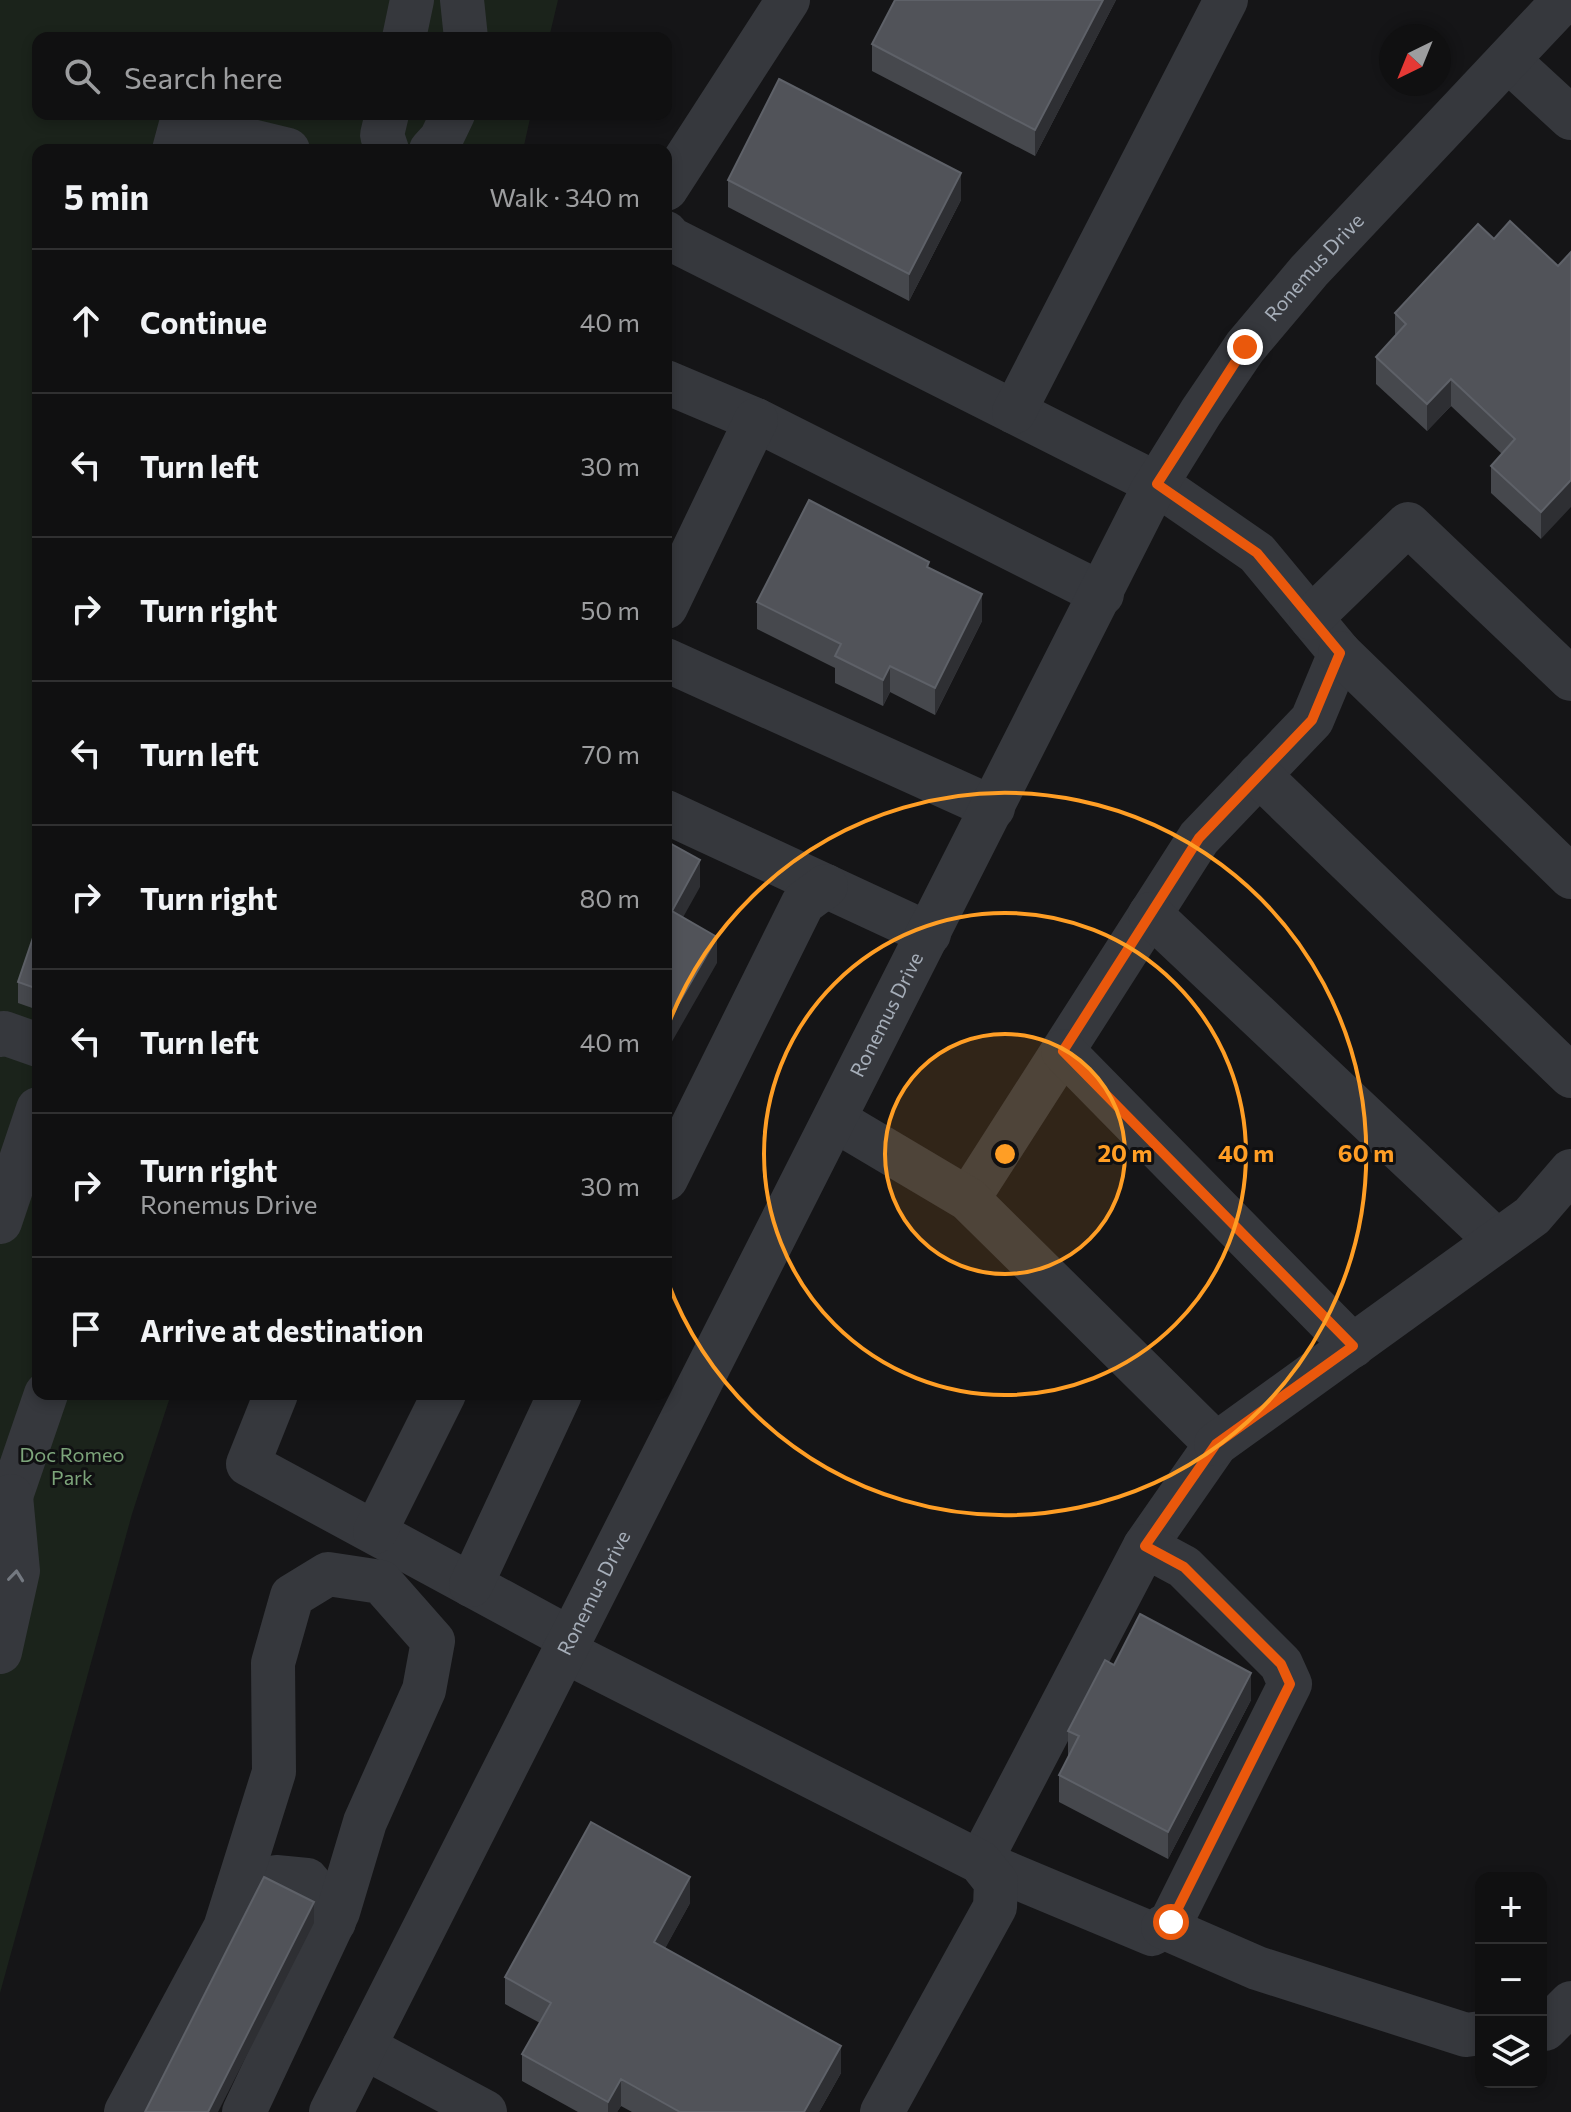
<!DOCTYPE html>
<html lang="en">
<head>
<meta charset="utf-8">
<style>
	:root { --surface:#101011; --page:#1e1e1f; --text:#f1f3f6; --muted:#9c9d9f; --line:#303031 }
	body { margin:0; font-family:Commissioner,sans-serif; background:var(--page); color:var(--text) }
	.controls { position:absolute; right:24px; bottom:24px; display:grid; overflow:hidden; border-radius:16px; box-shadow:0 4px 12px #0003 }
	.controls button { width:72px; height:72px; display:grid; place-items:center; padding:0; border:0; border-bottom:2px solid var(--line); background:var(--surface); color:var(--text); font:40px sans-serif }
	.compass { position:absolute; left:1379px; top:24px; width:72px; height:72px; border-radius:50%; background:var(--surface); box-shadow:0 4px 12px #0003; rotate:223deg }
	.stop { position:absolute; width:24px; height:24px; margin:-18px; border:6px solid #ea580c; border-radius:50%; background:#fff }
	.stop.end { background:#ea580c; border-color:#fff; box-shadow:0 2px 8px #0008 }
	.list { margin:0; padding:0; list-style:none }
	h2 { display:flex; justify-content:space-between; align-items:center; height:104px; margin:0; padding:0 32px; font-size:34px }
	h2 small { font-size:26px; font-weight:400; color:var(--muted) }
	.list li { display:grid; grid-template-columns:52px 1fr auto; gap:24px; align-items:center; box-sizing:border-box; height:144px; padding:0 32px; border-top:2px solid var(--line) }
	.list b { display:block; font-size:30px; white-space:nowrap }
	.list p { margin:0; font-size:26px; white-space:nowrap; color:var(--muted) }
	.list em { font-size:26px; font-style:normal; color:var(--muted) }
	.icon { flex:none; width:44px; height:44px; fill:none; stroke:currentColor; stroke-width:2; stroke-linecap:round; stroke-linejoin:round }
	.map { position:relative; flex:none; width:1571px; height:2112px; overflow:hidden }
	.search { position:absolute; background:var(--surface); box-shadow:0 4px 12px #0003; left:32px; top:32px; width:640px; height:88px; display:flex; align-items:center; gap:20px; box-sizing:border-box; padding:0 28px; border-radius:16px; color:var(--muted); font-size:30px }
	.panel { position:absolute; background:var(--surface); box-shadow:0 4px 12px #0003; left:32px; top:144px; width:640px; height:1256px; border-radius:16px }
	.map>svg:first-child { display:block }
	.green { fill:#1b231b }
	.lines { fill:none; stroke-linecap:round; stroke-linejoin:round }
	.minor { stroke:#36383d; stroke-width:44 }
	.wall { fill:#46484d }
	.shaded-wall { fill:#2e2f33 }
	.building { fill:#515359; stroke:#5e6168; stroke-width:2 }
	.oneway { stroke:#747981 }
	.route { stroke:#ea580c; stroke-width:10 }
	.ring { fill:none; stroke:#ff9e25; stroke-width:4 }
	.labels { text-anchor:middle; stroke-width:6; stroke-linejoin:round; paint-order:stroke }
	.street-label { font-size:20px; fill:#a6aeb9; stroke:#101012 }
	.park-label { font-size:20px; fill:#7da57b; stroke:#101012 }
	.centre { fill:#ff9e25; stroke:#101012; stroke-width:4 }
	.ring-label { font-size:24px; text-anchor:middle; font-weight:bold; fill:#ff9e25; stroke:#101012; stroke-width:6; stroke-linejoin:round; paint-order:stroke }
</style>
</head>
<body>
<div class="map">
<svg width="1571" height="2112" viewBox="0 0 1571 2112">
	<rect width="100%" height="100%" fill="#151517"/>
	<!-- green -->
	<path class="green" d="M0,0H558L549,38H38V114H531L523,150H38V1394H171L132,1514L0,1993Z"/>
	<g class="lines">
		<!-- minor -->
		<g class="minor">
			<path d="M462,0L466,38"/>
			<path d="M404,38L412,0"/>
			<path d="M1508,60L1571,118"/>
			<path d="M387,114L382,135L387,150"/>
			<path d="M174,150L181,124L288,150"/>
			<path d="M431,150L441,139L453,114"/>
			<path d="M666,189L788,0"/>
			<path d="M666,233L671,239L1157,484L1257,553L1340,653L1312,720L1199,838L968,1199"/>
			<path d="M666,382L756,420L1102,594"/>
			<path d="M1014,412L1226,0"/>
			<path d="M666,607L756,420"/>
			<path d="M1311,618L1408,524L1571,679"/>
			<path d="M1340,653L1571,877"/>
			<path d="M666,660L993,808"/>
			<path d="M1259,775L1571,1076"/>
			<path d="M666,812L929,934"/>
			<path d="M1150,914L1497,1241"/>
			<path d="M0,1035L4,1033L38,1045"/>
			<path d="M1063,1051L1353,1346"/>
			<path d="M835,1120L968,1199L1216,1444L1145,1546"/>
			<path d="M666,1179L803,903L826,886"/>
			<path d="M0,1222L38,1109"/>
			<path d="M276,1394L248,1464L571,1639"/>
			<path d="M1216,1444L1532,1216L1571,1171"/>
			<path d="M0,1513L11,1496L46,1394"/>
			<path d="M375,1532L444,1394"/>
			<path d="M1145,1546L1184,1567L1281,1664L1290,1684L1171,1922L1152,1934L980,1862Z"/>
			<path d="M471,1585L560,1394"/>
			<path d="M564,1651L980,1862L996,1882L995,1907L882,2112"/>
			<path d="M0,1652L18,1571L11,1496"/>
			<path d="M236,1894L276,1877L307,1880L322,1898L334,1922"/>
			<path d="M1163,1927L1257,1968L1466,2035L1481,2033"/>
			<path d="M1541,2029H1545L1571,2003"/>
			<path d="M364,2047L485,2112"/>
			<path d="M126,2112L225,1928L274,1772L273,1663L292,1596L328,1574L381,1582L433,1641L424,1690L365,1822L338,1912L244,2112"/>
			<path id="s1" d="M331,2112L1152,491L1201,412L1245,347L1309,271L1564,0"/>
		</g>
	</g>
	<!-- wall -->
	<path class="wall" d="M895,0H1116L1035,156L872,71V44Z
		M728,180L961,200L909,301L728,207Z
		M1494,239L1558,266L1541,539L1491,493V466L1502,454L1451,406L1427,431L1376,384V357L1395,337V313Z
		M929,568L982,621L935,715L890,692L883,706L835,683V668L757,629V602Z
		M38,923V1010L18,1003V982Z
		M1114,1665L1251,1700L1168,1859L1059,1802V1775L1068,1758V1731Z
		M690,1903L665,1948L841,2073L819,2112H632L621,2106L617,2112H578L522,2081V2054L540,2023L505,2004V1977Z"/>
	<!-- shaded-wall -->
	<path class="shaded-wall" d="M1103,0H1116L1035,156V130Z
		M961,173V200L909,301V274Z
		M1451,379V406L1427,431V404Z
		M669,434V455L666,461V440Z
		M1571,480V507L1541,539V512Z
		M982,594V621L935,715V688Z
		M890,666V692L883,706V680Z
		M700,860V887L672,937V911Z
		M717,937V963L666,1052V1025Z
		M1251,1673V1700L1168,1859V1832Z
		M690,1877V1903L654,1969V1942Z
		M314,1902V1923L218,2112H208Z
		M841,2046V2073L819,2112H804Z
		M621,2079V2106L617,2112H608V2102Z"/>
	<!-- building -->
	<path class="building" d="M895,0H1103L1035,130L872,44Z
		M779,79L961,173L909,274L728,180Z
		M1510,221L1558,266L1571,252V480L1541,512L1491,466L1515,439L1451,379L1427,404L1376,357L1406,324L1395,313L1478,224L1494,239Z
		M809,500L929,562L927,567L982,594L935,688L890,666L883,680L835,656L841,644L757,602Z
		M666,841L700,860L672,911L717,937L666,1025Z
		M38,923V989L18,982Z
		M1140,1614L1251,1673L1168,1832L1059,1775L1079,1736L1068,1731L1105,1660L1114,1665Z
		M591,1822L690,1877L654,1942L841,2046L804,2112H680L621,2079L608,2102L522,2054L551,2003L505,1977Z
		M264,1877L314,1902L208,2112H145Z"/>
	<!-- one-way arrows -->
	<defs><path id="oneway-chevron" d="M-2-3.5L2.5 0L-2 3.5" fill="none" stroke-width="1.6" stroke-linecap="round" stroke-linejoin="round" transform="scale(2)"/></defs>
	<use class="oneway" href="#oneway-chevron" transform="translate(16 1576) rotate(-84)"/>
	<g class="lines">
		<!-- route -->
		<path class="route" d="M1171,1922L1290,1684L1281,1664L1184,1567L1145,1546L1216,1444L1353,1346L1063,1051L1199,838L1312,720L1340,653L1257,553L1157,484L1245,347"/>
	</g>
	<!-- distance rings -->
	<circle cx="1005" cy="1154" r="120" fill="#ff9e25" fill-opacity=".12"/>
	<g class="ring">
		<circle cx="1005" cy="1154" r="120"/>
		<circle cx="1005" cy="1154" r="241"/>
		<path d="M667 1028A361 361 0 1 1 667 1280"/>
	</g>
	<g class="labels">
		<!-- street labels -->
		<g class="street-label">
			<text dy="7" stroke="none"><textPath href="#s1" startOffset="2094">Ronemus Drive</textPath></text>
			<text dy="7" stroke="none"><textPath href="#s1" startOffset="1230">Ronemus Drive</textPath></text>
			<text dy="7" stroke="none"><textPath href="#s1" startOffset="582">Ronemus Drive</textPath></text>
		</g>
		<!-- park labels -->
		<g class="park-label">
			<text x="72" y="1462">Doc Romeo<tspan x="72" dy="23">Park</tspan></text>
		</g>
	</g>
	<circle cx="1005" cy="1154" r="12" class="centre"/>
	<g class="ring-label">
		<text x="1125" y="1162">20 m</text>
		<text x="1246" y="1162">40 m</text>
		<text x="1366" y="1162">60 m</text>
	</g>
</svg>
<div class="controls">
<button>+</button>
<button>−</button>
<button><svg class="icon" aria-label="layers" viewBox="0 0 24 24"><path d="M12 4l9 5-9 5-9-5zM3 14l9 5 9-5"/></svg></button>
</div>
<svg class="compass" viewBox="-18 -18 36 36"><path d="M0-13l5 13h-10z" fill="#e53935"/><path d="M0 13l5-13h-10z" fill="#9c9d9f"/></svg>
<div class="stop" style="left:1171px;top:1922px"></div>
<div class="stop end" style="left:1245px;top:347px"></div>
<div class="search"><svg class="icon" aria-label="search" viewBox="0 0 24 24"><circle cx="10" cy="10" r="6"/><path d="M15 15l6 6"/></svg>Search here</div>
<section class="panel">
<h2>5 min<small>Walk · 340 m</small></h2>
<ul class="list">
<li><svg class="icon" aria-label="ahead" viewBox="0 0 24 24"><path d="M12 20V5M6 11l6-6 6 6"/></svg><div><b>Continue</b></div><em>40 m</em></li>
<li><svg class="icon" aria-label="left" viewBox="0 0 24 24"><path d="M17 20v-9H6M10 6l-5 5 5 5"/></svg><div><b>Turn left</b></div><em>30 m</em></li>
<li><svg class="icon" aria-label="right" viewBox="0 0 24 24"><path d="M7 20v-9h11M14 6l5 5-5 5"/></svg><div><b>Turn right</b></div><em>50 m</em></li>
<li><svg class="icon" aria-label="left" viewBox="0 0 24 24"><path d="M17 20v-9H6M10 6l-5 5 5 5"/></svg><div><b>Turn left</b></div><em>70 m</em></li>
<li><svg class="icon" aria-label="right" viewBox="0 0 24 24"><path d="M7 20v-9h11M14 6l5 5-5 5"/></svg><div><b>Turn right</b></div><em>80 m</em></li>
<li><svg class="icon" aria-label="left" viewBox="0 0 24 24"><path d="M17 20v-9H6M10 6l-5 5 5 5"/></svg><div><b>Turn left</b></div><em>40 m</em></li>
<li><svg class="icon" aria-label="right" viewBox="0 0 24 24"><path d="M7 20v-9h11M14 6l5 5-5 5"/></svg><div><b>Turn right</b><p>Ronemus Drive</p></div><em>30 m</em></li>
<li><svg class="icon" aria-label="arrive" viewBox="0 0 24 24"><path d="M6 21V4h12l-3 4 3 4H6"/></svg><div><b>Arrive at destination</b></div></li>
</ul>
</section>
</div>
</body>
</html>
